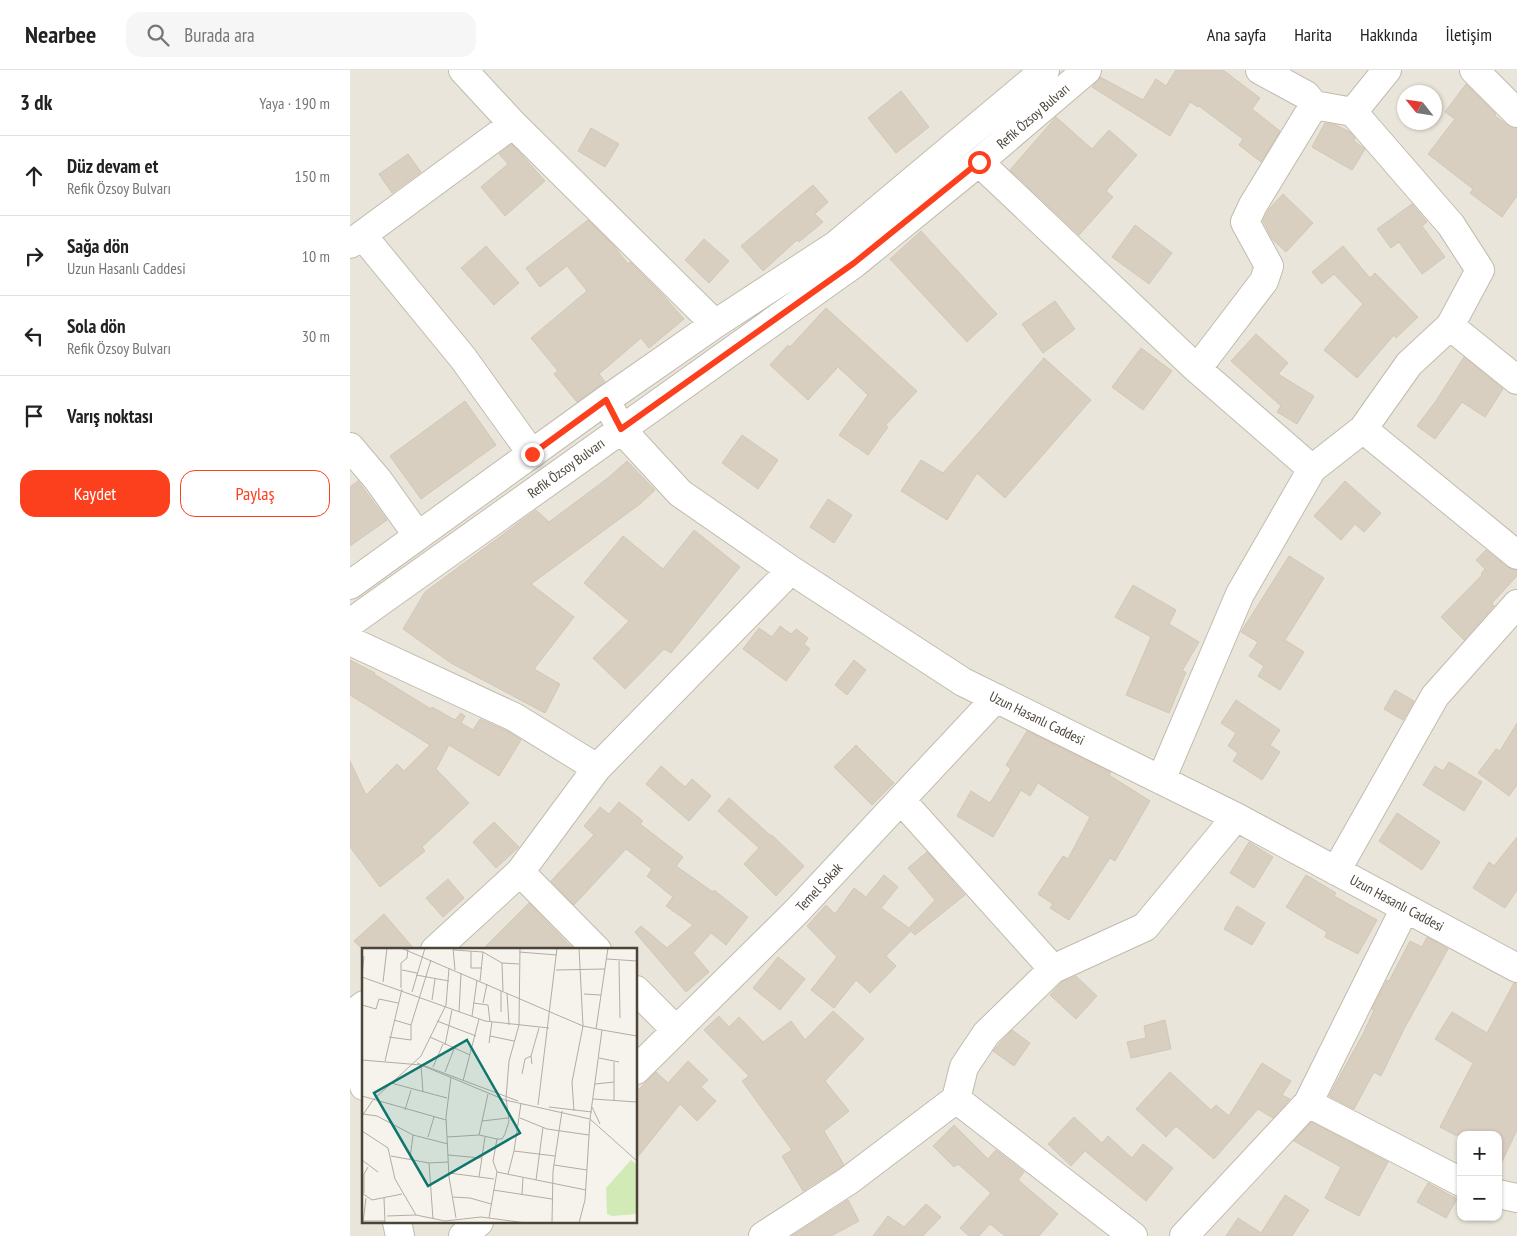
<!DOCTYPE html>
<html lang="tr">
<head>
<meta charset="utf-8">
<style>
	:root { --surface:#fff; --page:#f6f6f6; --text:#222; --muted:#767676; --line:#e0e0e0; --accent:#fc3f1d }
	body { margin:0; font-family:"PT Sans Narrow",sans-serif; background:var(--page); color:var(--text) }
	.controls { position:absolute; right:15px; bottom:15px; display:grid; overflow:hidden; border-radius:10px; box-shadow:0 1px 4px #0004 }
	.controls button { width:45px; height:45px; display:grid; place-items:center; padding:0; border:0; border-bottom:1px solid var(--line); background:var(--surface); color:var(--text); font:25px sans-serif }
	.compass { position:absolute; left:1047px; top:15px; width:45px; height:45px; border-radius:50%; background:var(--surface); box-shadow:0 1px 4px #0004; rotate:300deg }
	.stop { position:absolute; width:15px; height:15px; margin:-11px; border:4px solid #fc3f1d; border-radius:50%; background:#fff }
	.stop.end { background:#fc3f1d; border-color:#fff; box-shadow:0 1px 5px #0008 }
	.list { margin:0; padding:0; list-style:none }
	h2 { display:flex; justify-content:space-between; align-items:center; height:65px; margin:0; padding:0 20px; font-size:21px }
	h2 small { font-size:16px; font-weight:400; color:var(--muted) }
	.list li { display:grid; grid-template-columns:32px 1fr auto; gap:15px; align-items:center; box-sizing:border-box; height:80px; padding:0 20px; border-top:1px solid var(--line) }
	.list b { display:block; font-size:19px; white-space:nowrap }
	.list p { margin:0; font-size:16px; white-space:nowrap; color:var(--muted) }
	.list em { font-size:16px; font-style:normal; color:var(--muted) }
	.actions { display:flex; gap:10px; padding:15px 20px }
	.actions a { flex:1; padding:11px 0; border:1px solid var(--accent); border-radius:15px; text-align:center; font-size:18px; color:var(--accent) }
	.actions .main { background:var(--accent); color:#fff }
	.icon { flex:none; width:28px; height:28px; fill:none; stroke:currentColor; stroke-width:2; stroke-linecap:round; stroke-linejoin:round }
	.map { position:relative; flex:none; width:1167px; height:1166px; overflow:hidden }
	header { display:flex; align-items:center; gap:30px; box-sizing:border-box; height:70px; padding:0 25px; background:var(--surface); border-bottom:1px solid var(--line) }
	header strong { font-size:24px }
	nav { display:flex; gap:28px; margin-inline-start:auto; font-size:18px }
	.search { width:350px; height:45px; background:var(--page); display:flex; align-items:center; gap:12px; box-sizing:border-box; padding:0 18px; border-radius:15px; color:var(--muted); font-size:19px }
	main { display:flex }
	aside { flex:1; background:var(--surface) }
	.map>svg:first-child { display:block }
	.residential { fill:#eae5da; fill-rule:evenodd }
	.building { fill:#d8cfc1; stroke:#d3c7b4 }
	.lines { fill:none; stroke-linecap:round; stroke-linejoin:round }
	.minor-casing { stroke:#c2bbae; stroke-width:30 }
	.minor { stroke:#fff; stroke-width:28 }
	.route { stroke:#fc3f1d; stroke-width:6 }
	.labels { text-anchor:middle; stroke-width:4; stroke-linejoin:round; paint-order:stroke }
	.street-label { font-size:14px; fill:#4b4439; stroke:#fff }
	.inset-road { fill:none; stroke:#b2ada4; stroke-width:1 }
	.view { fill:#0f766e; fill-opacity:0.15; stroke:#0f766e; stroke-width:2.5 }
	.inset-edge { fill:none; stroke:#4b4439; stroke-width:2.5 }
</style>
</head>
<body>
<header>
<strong>Nearbee</strong>
<div class="search"><svg class="icon" aria-label="search" viewBox="0 0 24 24"><circle cx="10" cy="10" r="6"/><path d="M15 15l6 6"/></svg>Burada ara</div>
<nav><a>Ana sayfa</a><a>Harita</a><a>Hakkında</a><a>İletişim</a></nav>
</header>
<main>
<aside>
<h2>3 dk<small>Yaya · 190 m</small></h2>
<ul class="list">
<li><svg class="icon" aria-label="ahead" viewBox="0 0 24 24"><path d="M12 20V5M6 11l6-6 6 6"/></svg><div><b>Düz devam et</b><p>Refik Özsoy Bulvarı</p></div><em>150 m</em></li>
<li><svg class="icon" aria-label="right" viewBox="0 0 24 24"><path d="M7 20v-9h11M14 6l5 5-5 5"/></svg><div><b>Sağa dön</b><p>Uzun Hasanlı Caddesi</p></div><em>10 m</em></li>
<li><svg class="icon" aria-label="left" viewBox="0 0 24 24"><path d="M17 20v-9H6M10 6l-5 5 5 5"/></svg><div><b>Sola dön</b><p>Refik Özsoy Bulvarı</p></div><em>30 m</em></li>
<li><svg class="icon" aria-label="arrive" viewBox="0 0 24 24"><path d="M6 21V4h12l-3 4 3 4H6"/></svg><div><b>Varış noktası</b></div></li>
</ul>
<div class="actions"><a class="main">Kaydet</a><a>Paylaş</a></div>
</aside>
<div class="map">
<svg width="1167" height="1166" viewBox="0 0 1167 1166">
	<rect width="100%" height="100%" fill="#f6f3ec"/>
	<!-- residential -->
	<path class="residential" d="M0,0H1167V1166H0ZM1054,22H1084V52H1054ZM14,880H286V1152H14ZM1111,1065H1148V1147H1111Z"/>
	<!-- building -->
	<path class="building" d="M826,0H873L910,28L902,39L930,61L911,92L889,75L893,69L849,36L848,37L840,32L820,66L742,17L750,7L793,30L806,9L816,16Z
		M1116,14L1146,44L1144,45L1156,54L1167,58V126L1152,147L1120,123L1123,119L1078,84L1105,49L1095,42Z
		M551,21L579,57L546,83L518,48Z
		M706,47L742,79L759,60L787,85L756,121L763,127L729,165L660,100Z
		M975,53L986,55L1000,62L1005,68L1004,71L1015,79L1002,100L962,77Z
		M241,58L269,74L255,97L228,81Z
		M162,74L195,111L155,146L131,117L158,94L149,84Z
		M58,84L71,102L42,123L29,104Z
		M463,115L478,132L465,144L473,152L449,172L447,170L413,201L391,176Z
		M933,124L963,153L936,182L922,169L913,151L919,139Z
		M1062,134L1077,152L1072,156L1095,187L1072,204L1049,172L1041,178L1027,159Z
		M238,150L264,176L278,194L280,192L312,224L334,249L299,278L291,268L249,304L255,312L227,332L204,304L208,301L181,268L237,221L217,196L190,217L176,198Z
		M785,155L822,183L799,214L762,187Z
		M571,161L647,244L617,272L540,189Z
		M354,169L379,191L359,213L335,190Z
		M136,176L169,213L144,235L111,198Z
		M993,176L1020,208L1025,203L1068,247L1046,268L1044,265L1007,308L974,280L1013,234L984,204L972,214L962,202Z
		M705,231L725,259L693,283L672,254Z
		M476,238L567,321L535,356L538,357L518,385L489,365L518,325L488,297L458,330L420,295L438,275L440,277Z
		M906,264L938,293L928,304L964,326L947,354L927,342L931,336L881,291Z
		M791,278L822,301L793,340L762,317Z
		M1114,287L1153,319L1135,347L1112,332L1085,369L1067,356L1086,331Z
		M694,288L741,330L655,428L627,403L597,450L551,421L571,390L593,403Z
		M115,331L146,375L71,429L40,386Z
		M392,365L428,390L408,419L372,393Z
		M277,391L305,420L290,434L181,514L224,547L184,599L210,614L195,643L101,593L53,559L75,522L186,440L199,452L258,408Z
		M8,411L37,450L0,476V417Z
		M995,411L1031,443L1014,462L1005,454L991,470L964,446Z
		M478,429L502,445L484,473L460,457Z
		M344,460L390,497L321,583L314,579L275,619L243,588L279,551L234,513L273,466L313,499Z
		M1136,480L1157,497L1167,500V506L1142,533L1144,536L1114,570L1091,547L1132,505L1131,504L1135,499L1126,490Z
		M939,486L974,508L935,570L954,582L930,620L908,606L914,596L899,586L908,572L891,562Z
		M783,515L826,540L819,554L849,572L832,601L836,602L819,643L776,625L801,567L765,547Z
		M430,556L441,564L446,559L458,568L454,574L460,579L436,611L393,579L409,558L422,567Z
		M0,590L25,603L24,604L81,639L82,637L105,650L111,643L115,646L111,653L123,660L130,649L157,661L171,670L149,706L99,675L86,699L119,733L72,777L75,781L30,817L0,777V691L16,725L47,694L54,701L80,675L0,625Z
		M504,590L516,600L497,625L485,615Z
		M1045,620L1064,631L1053,650L1034,639Z
		M886,630L930,660L920,675L930,682L912,710L883,691L888,683L878,676L886,663L871,653Z
		M1167,653V715L1159,726L1128,703L1146,679L1150,681Z
		M677,661L761,702L759,705L800,731L765,791L760,788L719,850L700,838L703,834L688,824L713,786L718,789L740,747L688,713L680,726L671,720L643,767L607,746L621,721L640,733L661,699L656,695Z
		M506,675L544,713L522,735L484,697Z
		M1099,692L1132,712L1114,741L1073,715L1085,696L1093,701Z
		M311,696L335,717L342,709L361,726L339,751L296,714Z
		M379,728L421,766L422,765L454,796L426,826L394,794L409,778L368,741Z
		M269,732L293,751L290,754L333,787L326,796L363,822L364,820L398,847L376,875L361,863L343,883L359,902L336,922L285,862L291,856L317,878L343,855L316,836L323,827L297,806L302,799L276,779L224,835L201,811L244,765L234,756L250,737L259,744Z
		M1047,743L1090,772L1072,800L1029,771Z
		M144,752L169,777L146,798L123,772Z
		M1167,767V820L1155,838L1123,818L1139,792L1144,796Z
		M899,772L923,787L904,818L880,803Z
		M577,782L615,825L565,865L561,861L536,886L546,896L520,923L506,910L484,938L461,920L487,887L457,856L476,835L485,844L504,818L516,827L534,805L548,817L531,838L559,858L585,830L558,798Z
		M956,805L986,823L984,826L1027,850L1008,884L975,867L977,862L936,837Z
		M98,809L114,828L93,847L76,828Z
		M179,833L224,880H132Z
		M887,836L915,853L902,875L874,859Z
		M34,844L65,880H13L4,871Z
		M1077,867L1098,879L1054,959L1031,1006L1024,1002L1004,1039L979,1026L1014,962L1024,940L1022,939L1037,910L1039,911L1060,871L1072,877Z
		M428,887L455,909L430,940L403,918Z
		M726,906L747,926L726,949L700,925L712,912Z
		M1164,913L1167,914V1060L1148,1100V1065H1105L1090,1057L1123,993L1085,969L1102,942L1137,963Z
		M483,941L514,969L475,1011L499,1041L474,1061L494,1095L453,1121L432,1086L442,1080L392,1011L399,1006L354,960L369,946L379,957L389,947L413,972L441,951L455,970Z
		M815,950L821,979L781,988L777,972L796,968L794,956Z
		M662,960L680,973L664,996L643,981Z
		M338,991L358,1010L351,1017L366,1031L347,1051L330,1034L286,1089V1022L306,1002L318,1013Z
		M912,993L941,1011L932,1025L940,1029L923,1048L908,1039L864,1089L826,1056L816,1067L786,1039L820,1002L861,1040L866,1035L879,1046Z
		M724,1047L752,1073L758,1066L782,1088L793,1074L823,1098L796,1131L735,1081L721,1096L698,1074Z
		M961,1052L1038,1092L1009,1146L975,1128L991,1097L944,1071Z
		M604,1055L638,1089L646,1080L674,1102L668,1110L708,1144L689,1166H655L640,1154L629,1166H619L610,1158L641,1123L608,1094L604,1097L583,1076Z
		M1078,1113L1107,1129L1096,1148L1067,1132Z
		M935,1125L959,1140L942,1166H876L888,1148L911,1163Z
		M498,1130L509,1151L481,1166H442Z
		M576,1134L591,1147L573,1166H523L538,1146L554,1157Z"/>
	<g class="lines">
		<!-- minor casing -->
		<g class="minor-casing">
			<path id="minor" d="M113,0L163,54L365,254
				M1124,0L1167,43
				M1003,42L1037,0
				M629,92L847,299L962,399
				M12,165L113,288L182,384
				M0,174L163,54
				M1100,256L1167,310
				M847,299L914,211L919,196L895,152L903,135L964,35
				M256,330L271,359L330,423L441,500L613,612L886,747L1167,898
				M1013,359L1167,485
				M0,377L28,410L68,466
				M0,515L256,330L365,254L486,175L695,0
				M0,553L505,193L629,92L737,0
				M0,571L164,647L247,698
				M811,710L890,524L962,399L1013,359L1059,294L1100,256L1130,200L1101,155L1003,42L964,35L956,25L910,0
				M551,730L703,899
				M986,801L1085,626L1167,534
				M170,802L247,880
				M85,880L170,802L247,698L441,500
				M286,920L326,960
				M0,946L14,935
				M0,964L14,1016
				M286,1000L447,841L646,628
				M606,1029L783,1166
				M958,1033L1111,1112
				M1148,1124L1167,1128
				M47,1152L50,1166
				M113,1166L129,1152
				M413,1166L498,1111L606,1029L614,997L636,964L703,899L795,857L886,747
				M834,1166L958,1033L1055,838"/>
		</g>
		<!-- minor -->
		<use href="#minor" class="minor"/>
	</g>
	<g class="lines">
		<!-- route -->
		<path class="route" d="M182,384L256,330L271,359L504,193L629,92"/>
	</g>
	<g class="labels">
		<!-- street labels -->
		<g class="street-label">
			<text transform="translate(683 46) rotate(-41)" y="5">Refik Özsoy Bulvarı</text>
			<text transform="translate(216 398) rotate(-36)" y="5">Refik Özsoy Bulvarı</text>
			<text transform="translate(687 648) rotate(26)" y="5">Uzun Hasanlı Caddesi</text>
			<text transform="translate(469 817) rotate(-47)" y="5">Temel Sokak</text>
			<text transform="translate(1047 833) rotate(28)" y="5">Uzun Hasanlı Caddesi</text>
		</g>
	</g>
	<!-- overview -->
	<g transform="translate(12 878)">
		<rect width="275" height="275" fill="#f6f3ec"/>
		<path d="M269,212L275,217V266L250,268L245,266L244,240Z" fill="#d2eab5"/>
		<path class="inset-road" d="M39,0L221,78L240,82L228,171L275,213M91,0L93,22M92,2L121,4L140,15L157,16M109,3V20H120M157,4L195,7M245,11L275,13M257,13L258,70M140,15L141,43M40,22L55,25M194,22L243,21M54,27L87,33M0,28L2,8M0,29L123,73L187,80M118,33L121,4M21,34L25,0M39,40V15L45,10L46,0M50,44L63,0M145,45L147,77M222,46L239,47M70,52L73,31M111,55L126,57L128,74M121,55L125,36M0,57L14,61L17,51L36,55M97,64L99,25M139,64V43M110,68L115,32M32,72L49,77M75,73L114,88M234,81L246,0M240,82L275,88M128,88L152,93M27,89L49,92V77L69,12M68,89L108,107M127,95L130,74M83,97L90,62M237,110L257,114M0,112L59,117L143,152L228,171M23,113L40,41M55,115L156,153M170,116L169,108L177,80M59,117L61,144M71,119L81,96M83,124L92,101M160,126L163,111L169,108M89,129L84,169L87,229L94,270M101,133L117,71M29,135L85,150M233,136L252,134M0,148L84,172M231,151L275,154M252,153V114M176,157L195,0M187,159L230,164M230,159L238,176M43,162L49,142M212,163L210,134L221,78L217,0M1,166L15,168L51,187L86,196M0,168L11,152L59,108L84,57L87,20M158,170L185,181L227,187M120,173L146,170M0,183L26,200L33,231L54,267L83,273L119,269L164,275M117,187L126,146M66,189L72,169M85,189L117,187L135,191H140L143,186L147,173L144,150L147,113L157,77L158,0M152,203L159,155M86,207L119,210M29,208L67,215L86,214M48,211L51,187M0,212L16,224M67,215L71,271M192,217L225,222M135,224L224,242M87,225L132,231M146,226L152,203L193,208M117,229L123,189M174,232L181,179M131,242L190,251M0,245L10,252L40,246M2,245V226L6,219M160,247L161,230M91,249L108,250L129,256M22,250L23,275M25,268L54,267M127,270L135,224L131,213L135,191M1,273H23M1,275L4,250M190,275L191,223L200,163M217,275L223,252L228,172"/>
		<path class="view" d="M105,92L158,185L66,238L12,145Z"/>
		<rect width="275" height="275" class="inset-edge"/>
	</g>
</svg>
<div class="controls">
<button>+</button>
<button>−</button>
</div>
<svg class="compass" viewBox="-18 -18 36 36"><path d="M0-13l5 13h-10z" fill="#e53935"/><path d="M0 13l5-13h-10z" fill="#767676"/></svg>
<div class="stop" style="left:629px;top:92px"></div>
<div class="stop end" style="left:182px;top:384px"></div>
</div>
</main>
</body>
</html>
